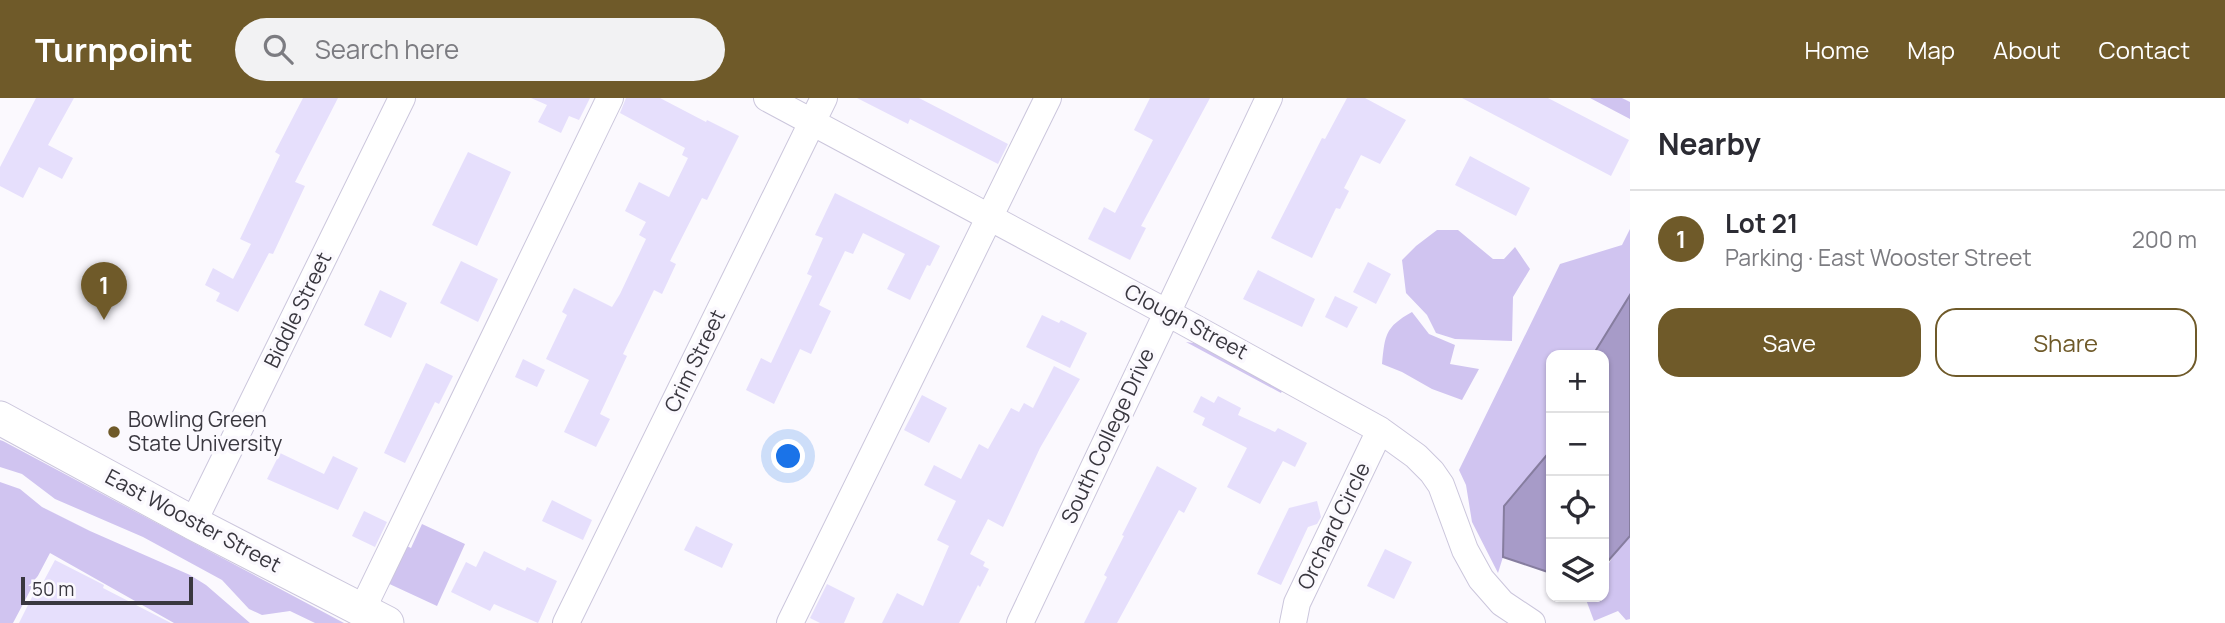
<!DOCTYPE html>
<html lang="en">
<head>
<meta charset="utf-8">
<style>
	:root { --surface:#fff; --page:#f2f2f3; --text:#2b2b33; --muted:#7c7c81; --line:#e1e1e2; --accent:#6f5a29 }
	body { margin:0; font-family:Manrope,sans-serif; background:var(--page); color:var(--text) }
	.controls { position:absolute; right:21px; bottom:21px; display:grid; overflow:hidden; border-radius:14px; box-shadow:0 2px 5px #0004 }
	.controls button { width:63px; height:63px; display:grid; place-items:center; padding:0; border:0; border-bottom:2px solid var(--line); background:var(--surface); color:var(--text); font:35px sans-serif }
	.scale { position:absolute; left:21px; bottom:18px; width:172px; box-sizing:border-box; padding-left:7px; border:4px solid #39373f; border-top:0; font-size:19px; line-height:24px; white-space:nowrap; color:#39373f; -webkit-text-stroke:5px #fbf9fe; paint-order:stroke }
	.you { position:absolute; left:789px; top:359px; width:24px; height:24px; margin:-18px; border:5px solid #fff; border-radius:50%; background:#1a73e8; box-shadow:0 0 0 10px #1a73e833 }
	.badge { display:grid; place-items:center; width:46px; height:46px; border-radius:50%; background:var(--accent); color:#fff; font-size:23px; font-weight:700 }
	.pin { position:absolute; translate:-50% -58px; filter:drop-shadow(0 2px 4px #0008) }
	.pin::after { content:''; position:absolute; top:37px; width:24px; height:21px; background:inherit; clip-path:polygon(0 0,100% 0,50% 100%) }
	.list { margin:0; padding:0; list-style:none }
	h2 { display:flex; justify-content:space-between; align-items:center; height:91px; margin:0; padding:0 28px; font-size:30px }
	h2 small { font-size:23px; font-weight:400; color:var(--muted) }
	.list li { display:grid; grid-template-columns:46px 1fr auto; gap:21px; align-items:center; box-sizing:border-box; height:98px; padding:0 28px; border-top:2px solid var(--line) }
	.list b { display:block; font-size:26px; white-space:nowrap }
	.list p { margin:0; font-size:23px; white-space:nowrap; color:var(--muted) }
	.list em { font-size:23px; font-style:normal; color:var(--muted) }
	.actions { display:flex; gap:14px; padding:21px 28px }
	.actions a { flex:1; padding:16px 0; border:2px solid var(--accent); border-radius:21px; text-align:center; font-size:24px; color:var(--accent) }
	.actions .main { background:var(--accent); color:#fff }
	.icon { flex:none; width:38px; height:38px; fill:none; stroke:currentColor; stroke-width:2; stroke-linecap:round; stroke-linejoin:round }
	.map { position:relative; flex:none; width:1630px; height:525px; overflow:hidden }
	header { display:flex; align-items:center; gap:42px; box-sizing:border-box; height:98px; padding:0 35px; background:var(--accent); color:#fff }
	header strong { font-size:33px }
	nav { display:flex; gap:38px; margin-inline-start:auto; font-size:24px }
	.search { width:490px; height:63px; background:var(--page); display:flex; align-items:center; gap:18px; box-sizing:border-box; padding:0 24px; border-radius:38px; color:var(--muted); font-size:26px }
	main { display:flex }
	aside { flex:1; background:var(--surface) }
	.map>svg:first-child { display:block }
	.green { fill:#d0c4f0 }
	.water { fill:#a79bc8; stroke:#867d9f; stroke-width:2 }
	.building { fill:#e6dffc }
	.lines { fill:none; stroke-linecap:round; stroke-linejoin:round }
	.minor-casing { stroke:#cbc6dc; stroke-width:28 }
	.major-casing { stroke:#cbc6dc; stroke-width:35 }
	.minor { stroke:#fff; stroke-width:26 }
	.major { stroke:#fff; stroke-width:33 }
	.poi-dot { fill:#6f5a29; stroke:#fbf9fe; stroke-width:2.5 }
	.labels { text-anchor:middle; stroke-width:7; stroke-linejoin:round; paint-order:stroke }
	.street-label { font-size:21px; fill:#39373f; stroke:#fbf9fe }
	.poi-label { font-size:21px; fill:#39373f; stroke:#fbf9fe; text-anchor:start }
</style>
</head>
<body>
<header>
<strong>Turnpoint</strong>
<div class="search"><svg class="icon" aria-label="search" viewBox="0 0 24 24"><circle cx="10" cy="10" r="6"/><path d="M15 15l6 6"/></svg>Search here</div>
<nav><a>Home</a><a>Map</a><a>About</a><a>Contact</a></nav>
</header>
<main>
<div class="map">
<svg width="1630" height="525" viewBox="0 0 1630 525">
	<rect width="100%" height="100%" fill="#fbf9fe"/>
	<!-- green -->
	<path class="green" d="M1590,0H1622L1630,4V21Z
		M1630,131V197L1593,257H1551V352L1504,408L1503,459L1498,475L1472,424L1466,387L1459,372L1560,166L1622,147Z
		M1437,132H1458L1493,161H1504L1515,149L1530,171L1513,199L1512,243L1455,241L1436,235L1427,217L1406,195L1402,162L1416,148Z
		M1412,214L1429,236L1455,247L1450,266L1479,271L1462,302L1432,291L1402,274L1382,266C1385,237 1385,229 1412,214Z
		M1186,244L1201,246L1283,291L1281,295Z
		M0,342L3,343L344,525H315L290,513L262,517L249,511L222,482L143,439L55,401L22,376L0,369Z
		M0,384L20,391L42,409L90,433L190,477L206,487L250,525H174L50,455L13,525H0Z
		M422,426L465,446L437,508L383,483L400,445L411,450Z
		M1630,438V521L1626,522L1618,513L1594,523L1585,499H1604C1604,465 1609,463 1630,438Z"/>
	<!-- water -->
	<path class="water" d="M1630,197V438L1608,463L1604,476V257H1593Z
		M1551,352V475L1503,459L1504,408Z"/>
	<!-- building -->
	<path class="building" d="M36,0H74L48,47L73,60L62,81L39,69L23,100L0,88V69Z
		M303,0H338L295,84L305,88L273,156L269,155L238,214L216,203L220,195L205,187L213,170L233,181L251,146L240,141L280,57L275,54Z
		M531,0H590L579,22L569,18L561,35L538,24L547,7Z
		M626,0H660L706,24L707,22L739,38L707,102L702,100L670,163L676,166L662,196L654,192L623,256L627,258L600,316L610,321L596,349L564,334L589,282L546,261L567,217L562,214L574,190L612,209L620,196L646,141L639,137L646,124L625,113L639,84L669,99L688,60L682,57L685,50L620,15Z
		M857,0H919L1008,46L998,66L910,21L908,26Z
		M1150,0H1210L1141,128L1146,130L1130,162L1088,141L1104,109L1115,115L1153,42L1134,32Z
		M1347,0H1365L1406,22L1380,66L1361,57L1344,90L1349,93L1340,111L1336,110L1312,160L1271,140L1322,40L1325,41Z
		M1462,0H1548L1629,42L1611,78Z
		M468,54L511,74L477,148L432,127Z
		M1470,58L1530,90L1516,118L1455,87Z
		M835,95L940,148L930,168L927,167L910,202L887,191L905,156L863,135L853,156L845,153L819,207L831,213L811,256L800,251L774,306L746,292L761,260L771,265L812,178L807,176L823,140L815,137Z
		M461,163L498,181L478,224L440,205Z
		M1368,164L1391,176L1376,206L1353,194Z
		M1258,172L1315,201L1302,229L1243,201Z
		M380,192L407,205L391,240L364,227Z
		M1335,198L1358,209L1347,230L1325,219Z
		M1042,217L1059,225L1061,222L1087,235L1070,270L1026,249Z
		M523,261L545,272L537,289L515,279Z
		M426,265L453,278L439,306L435,304L405,365L384,355Z
		M1054,268L1080,281L1040,350L1003,429L988,421L970,456L985,464L983,468L989,471L980,489L978,487L959,525H882L897,495L923,508L949,448L937,442L956,403L924,387L934,367L961,381L979,346L988,351L1011,310L1019,314L1024,305L1033,310Z
		M922,297L947,310L929,345L904,332Z
		M1201,298L1214,305L1218,298L1241,310L1238,317L1275,334L1278,330L1307,345L1295,369L1283,363L1260,406L1227,389L1247,350L1202,327L1205,320L1193,314Z
		M280,355L324,376L333,358L358,370L338,412L267,381Z
		M1157,368L1197,390L1184,415L1179,412L1117,525H1084L1107,479L1104,477L1124,438L1122,437Z
		M552,402L592,422L583,442L542,423Z
		M1317,403L1321,419L1317,426L1308,429L1281,487L1257,476L1289,410Z
		M364,413L387,424L375,449L352,438Z
		M696,428L733,446L722,470L684,452Z
		M1385,451L1412,464L1394,501L1367,488Z
		M484,453L525,473L527,469L557,483L538,525L494,506L490,513L451,494L466,464L476,469Z
		M55,462L104,487L103,490L171,525H19L37,489L40,490Z
		M827,486L855,500L844,525H820L810,520Z"/>
	<g class="lines">
		<!-- minor casing -->
		<g class="minor-casing">
			<path id="minor" d="M767,0L1166,214L1380,332L1416,358L1432,374L1441,387L1465,452L1481,481L1502,505L1532,525
				M193,425L402,0
				M362,512L610,0
				M566,525L824,0
				M790,525L1048,0
				M1020,525L1269,0
				M1293,525L1297,505L1380,332"/>
		</g>
		<!-- major casing -->
		<g class="major-casing">
			<path id="major" d="M0,320L193,425L387,525"/>
		</g>
		<!-- minor -->
		<use href="#minor" class="minor"/>
		<!-- major -->
		<use href="#major" class="major"/>
	</g>
	<!-- markers -->
	<circle class="poi-dot" cx="114" cy="334" r="7"/>
	<g class="labels">
		<!-- street labels -->
		<g class="street-label">
			<text transform="translate(298 212) rotate(-64)" y="7">Biddle Street</text>
			<text transform="translate(1186 224) rotate(28)" y="7">Clough Street</text>
			<text transform="translate(695 263) rotate(-64)" y="7">Crim Street</text>
			<text transform="translate(1108 338) rotate(-65)" y="7">South College Drive</text>
			<text transform="translate(193 423) rotate(28)" y="7">East Wooster Street</text>
			<text transform="translate(1334 428) rotate(-64)" y="7">Orchard Circle</text>
		</g>
		<!-- poi labels -->
		<g class="poi-label">
			<text x="128" y="329">Bowling Green<tspan x="128" dy="24">State University</tspan></text>
		</g>
	</g>
</svg>
<div class="controls">
<button>+</button>
<button>−</button>
<button><svg class="icon" aria-label="locate" viewBox="0 0 24 24"><circle cx="12" cy="12" r="6"/><path d="M12 2v4M12 18v4M2 12h4M18 12h4"/></svg></button>
<button><svg class="icon" aria-label="layers" viewBox="0 0 24 24"><path d="M12 4l9 5-9 5-9-5zM3 14l9 5 9-5"/></svg></button>
</div>
<div class="scale">50 m</div>
<div class="you"></div>
<div class="pin badge" style="left:104px;top:222px">1</div>
</div>
<aside>
<h2>Nearby<small></small></h2>
<ul class="list">
<li><span class="badge">1</span><div><b>Lot 21</b><p>Parking · East Wooster Street</p></div><em>200 m</em></li>
</ul>
<div class="actions"><a class="main">Save</a><a>Share</a></div>
</aside>
</main>
</body>
</html>
